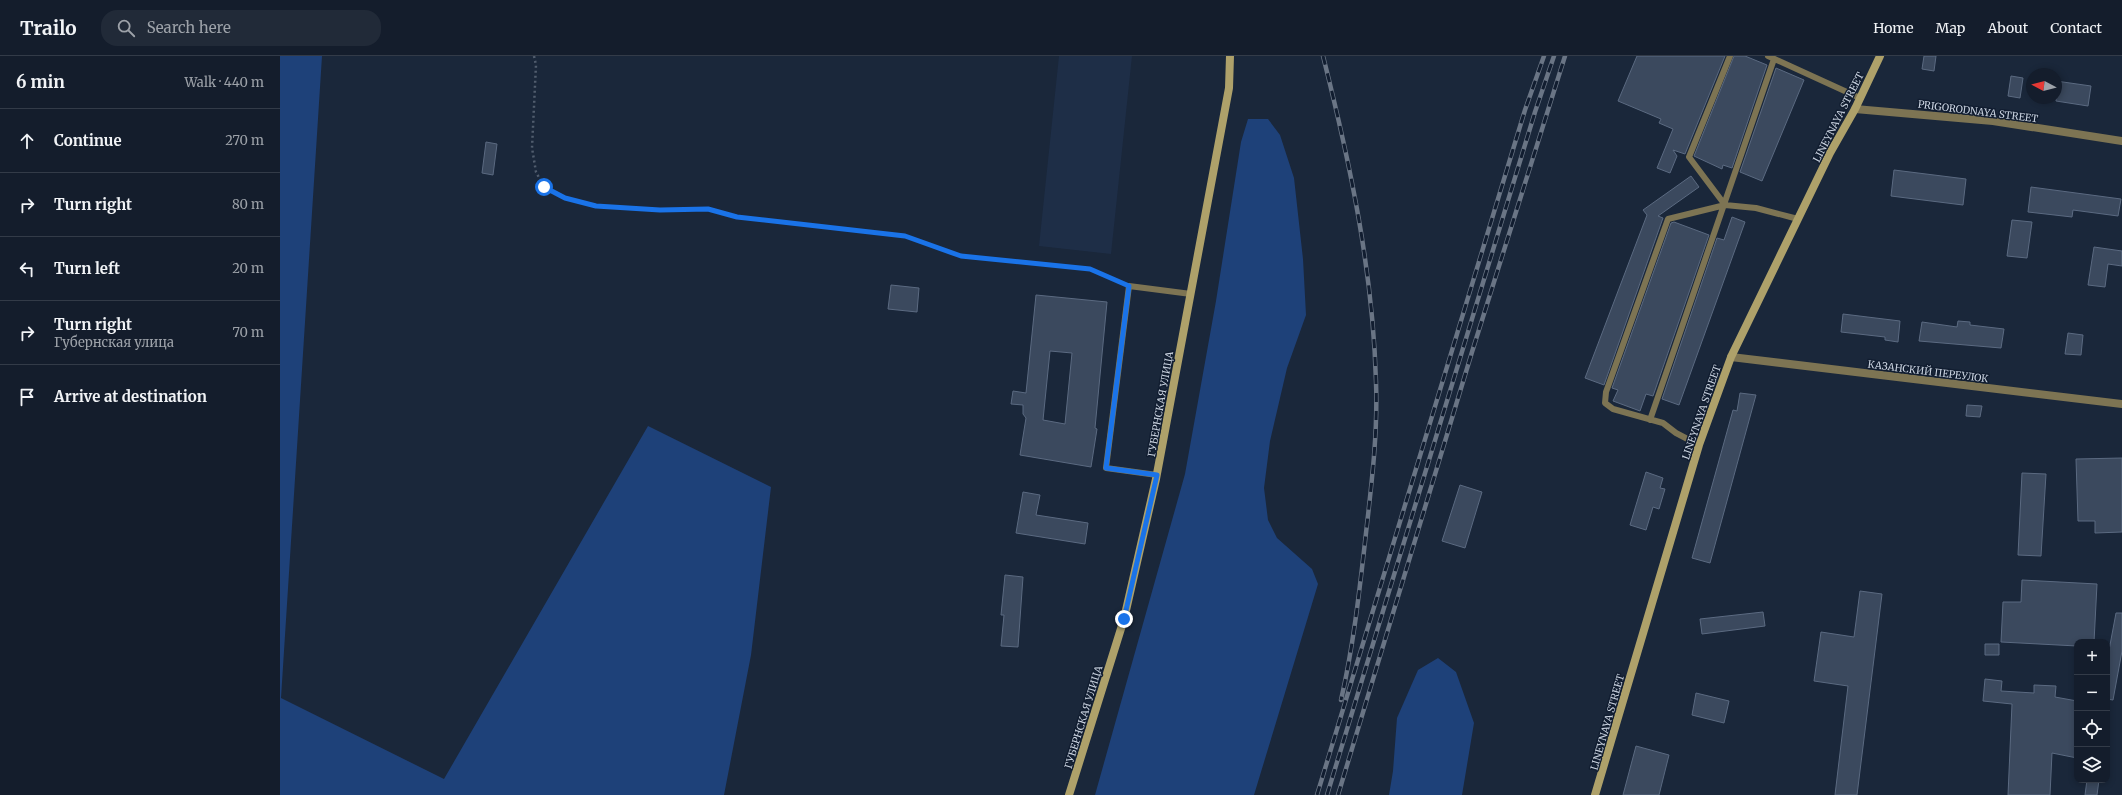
<!DOCTYPE html>
<html lang="en">
<head>
<meta charset="utf-8">
<style>
	:root { --surface:#141d2c; --page:#212a38; --text:#f1f3f6; --muted:#9da2a9; --line:#333b48 }
	body { margin:0; font-family:Merriweather,serif; background:var(--page); color:var(--text) }
	.controls { position:absolute; right:12px; bottom:12px; display:grid; overflow:hidden; border-radius:8px; box-shadow:0 2px 6px #0003 }
	.controls button { width:36px; height:36px; display:grid; place-items:center; padding:0; border:0; border-bottom:1px solid var(--line); background:var(--surface); color:var(--text); font:20px sans-serif }
	.compass { position:absolute; left:1746px; top:12px; width:36px; height:36px; border-radius:50%; background:var(--surface); box-shadow:0 2px 6px #0003; rotate:277deg }
	.stop { position:absolute; width:12px; height:12px; margin:-9px; border:3px solid #1a73e8; border-radius:50%; background:#fff }
	.stop.end { background:#1a73e8; border-color:#fff; box-shadow:0 1px 4px #0008 }
	.list { margin:0; padding:0; list-style:none }
	h2 { display:flex; justify-content:space-between; align-items:center; height:52px; margin:0; padding:0 16px; font-size:17px }
	h2 small { font-size:13px; font-weight:400; color:var(--muted) }
	.list li { display:grid; grid-template-columns:26px 1fr auto; gap:12px; align-items:center; box-sizing:border-box; height:64px; padding:0 16px; border-top:1px solid var(--line) }
	.list b { display:block; font-size:15px; white-space:nowrap }
	.list p { margin:0; font-size:13px; white-space:nowrap; color:var(--muted) }
	.list em { font-size:13px; font-style:normal; color:var(--muted) }
	.icon { flex:none; width:22px; height:22px; fill:none; stroke:currentColor; stroke-width:2; stroke-linecap:round; stroke-linejoin:round }
	.map { position:relative; flex:none; width:1842px; height:739px; overflow:hidden }
	header { display:flex; align-items:center; gap:24px; box-sizing:border-box; height:56px; padding:0 20px; background:var(--surface); border-bottom:1px solid var(--line) }
	header strong { font-size:19px }
	nav { display:flex; gap:22px; margin-inline-start:auto; font-size:14px }
	.search { width:280px; height:36px; background:var(--page); display:flex; align-items:center; gap:10px; box-sizing:border-box; padding:0 14px; border-radius:16px; color:var(--muted); font-size:15px }
	main { display:flex }
	aside { flex:1; background:var(--surface) }
	.map>svg:first-child { display:block }
	.built { fill:#1e2e47 }
	.green { fill:#1e4179 }
	.building { fill:#3b495e; stroke:#5b6a81; fill-rule:evenodd }
	.lines { fill:none; stroke-linecap:round; stroke-linejoin:round }
	.path { stroke:#515d6e; stroke-width:2.5; stroke-dasharray:2 3; stroke-linecap:butt }
	.lane { stroke:#7d7453; stroke-width:6 }
	.street { stroke:#7d7453; stroke-width:8 }
	.secondary { stroke:#aea16a; stroke-width:8 }
	.rail-casing { stroke:#6a7585; stroke-width:4.5 }
	.rail { stroke:#111d30; stroke-width:3; stroke-dasharray:9; stroke-linecap:butt }
	.route { stroke:#1a73e8; stroke-width:5 }
	.labels { text-anchor:middle; stroke-width:3; stroke-linejoin:round; paint-order:stroke }
	.street-label { font-size:10px; fill:#cad3e0; stroke:#111d30 }
</style>
</head>
<body>
<header>
<strong>Trailo</strong>
<div class="search"><svg class="icon" aria-label="search" viewBox="0 0 24 24"><circle cx="10" cy="10" r="6"/><path d="M15 15l6 6"/></svg>Search here</div>
<nav><a>Home</a><a>Map</a><a>About</a><a>Contact</a></nav>
</header>
<main>
<aside>
<h2>6 min<small>Walk · 440 m</small></h2>
<ul class="list">
<li><svg class="icon" aria-label="ahead" viewBox="0 0 24 24"><path d="M12 20V5M6 11l6-6 6 6"/></svg><div><b>Continue</b></div><em>270 m</em></li>
<li><svg class="icon" aria-label="right" viewBox="0 0 24 24"><path d="M7 20v-9h11M14 6l5 5-5 5"/></svg><div><b>Turn right</b></div><em>80 m</em></li>
<li><svg class="icon" aria-label="left" viewBox="0 0 24 24"><path d="M17 20v-9H6M10 6l-5 5 5 5"/></svg><div><b>Turn left</b></div><em>20 m</em></li>
<li><svg class="icon" aria-label="right" viewBox="0 0 24 24"><path d="M7 20v-9h11M14 6l5 5-5 5"/></svg><div><b>Turn right</b><p>Губернская улица</p></div><em>70 m</em></li>
<li><svg class="icon" aria-label="arrive" viewBox="0 0 24 24"><path d="M6 21V4h12l-3 4 3 4H6"/></svg><div><b>Arrive at destination</b></div></li>
</ul>
</aside>
<div class="map">
<svg width="1842" height="739" viewBox="0 0 1842 739">
	<rect width="100%" height="100%" fill="#1a273a"/>
	<!-- built -->
	<path class="built" d="M779,0H852L831,198L759,190Z"/>
	<!-- green -->
	<path class="green" d="M0,0H42L1,642L164,723L368,370L491,431L471,599L444,739H0Z
		M968,63H988L1000,79L1014,122L1023,203L1026,259L1007,312L990,385L984,432L988,464L997,482L1032,513L1038,528L974,739H815L905,418L936,245L961,86Z
		M1158,602L1176,616L1194,667L1182,739H1109L1113,715L1117,662L1138,614Z"/>
	<!-- building -->
	<path class="building" d="M1357,0H1445L1405,98L1393,94L1397,100L1390,117L1377,112L1393,73L1379,67L1381,63L1338,45Z
		M1454,0H1465L1487,9L1452,112L1443,109L1442,113L1414,100Z
		M1644,0H1656L1654,15L1642,13Z
		M1496,12L1524,24L1482,125L1460,116Z
		M1731,20L1743,22L1740,42L1728,40Z
		M1776,25L1811,30L1808,50L1776,45Z
		M206,86L217,88L213,119L202,117Z
		M1614,114L1686,123L1683,149L1611,140Z
		M1411,120L1419,131L1378,160L1383,162L1324,329L1305,322L1367,159L1363,154Z
		M1751,131L1841,143L1838,160L1793,154L1792,161L1748,156Z
		M1452,161L1465,166L1399,349L1382,343L1437,182L1444,184Z
		M1732,164L1752,166L1747,202L1727,200Z
		M1394,166L1429,179L1373,340L1366,338L1360,355L1333,345L1338,334L1332,332L1391,167Z
		M1814,191L1842,195V210L1828,208L1825,231L1808,229Z
		M611,229L639,232L637,256L608,253Z
		M756,239L827,246L815,372L817,373L811,411L740,399L746,362L743,358V349L731,348L733,335L746,337ZM770,295L792,297L785,368L763,364Z
		M1563,258L1620,265L1618,286L1605,284V281L1561,276Z
		M1678,265L1690,266V269L1724,273L1721,292L1639,285L1642,266L1677,271Z
		M1788,277L1803,279L1801,299L1785,298Z
		M1460,337L1476,339L1430,507L1412,502L1453,354L1457,355Z
		M1687,349L1702,350L1700,361L1686,360Z
		M1842,402V476L1815,477V465H1798L1796,403Z
		M1366,416L1383,422L1380,432L1385,433L1379,453L1373,451L1366,474L1350,469Z
		M1742,417L1766,418L1761,500L1738,499Z
		M1180,429L1202,436L1185,492L1162,485Z
		M743,436L760,439L756,459L808,467L805,488L736,477Z
		M725,519L743,521L738,591L721,590L724,559H721Z
		M1742,524L1817,528L1814,586H1797V590L1721,586L1723,546H1741Z
		M1580,535L1602,538L1577,739H1555L1568,630L1534,625L1541,576L1574,581Z
		M1483,556L1485,570L1422,578L1420,563Z
		M1836,557H1842V595L1833,644L1827,643V605Z
		M1705,588H1719V599H1705Z
		M1705,623L1722,625L1721,635L1754,637V629L1776,630L1775,641L1797,645V702L1772,697L1770,739H1728L1732,648L1703,645Z
		M1416,637L1449,645L1444,667L1412,659Z
		M1356,690L1389,699L1379,739H1343Z
		M1807,724H1819L1817,739H1805Z"/>
	<g class="lines">
		<!-- path -->
		<path class="path" d="M254,0L256,9L252,92L256,116L264,131L285,142L316,150L380,154L428,153L457,161L625,180L681,200L810,213L841,226"/>
		<!-- lane -->
		<path class="lane" d="M1488,0L1580,42
			M1445,149L1409,101L1450,0
			M1370,364L1494,3
			M1419,389L1396,377L1383,367L1333,353L1325,347L1326,336L1388,163L1445,149L1476,152L1518,163
			M877,419L826,412L849,230L911,238"/>
		<!-- street -->
		<path class="street" d="M1575,53L1713,65L1842,85
			M1451,301L1842,348"/>
		<!-- secondary -->
		<path class="secondary" d="M789,739L844,563L876,423L949,32L950,0
			M1315,739L1419,389L1451,301L1550,97L1575,53L1600,0"/>
		<!-- rail casing -->
		<g class="rail-casing">
			<path id="rail" d="M1043,0C1070,107 1093,215 1096,326C1098,380 1091,432 1085,486C1079,539 1073,592 1061,644
				M1037,739L1245,54L1264,0
				M1047,739L1255,56L1274,0
				M1058,739L1192,296L1285,0"/>
		</g>
		<!-- rail -->
		<use href="#rail" class="rail"/>
	</g>
	<g class="lines">
		<!-- route -->
		<path class="route" d="M264,131L285,142L316,150L380,154L428,153L457,161L625,180L681,200L810,213L849,230L826,412L877,419L844,563"/>
	</g>
	<g class="labels">
		<!-- street labels -->
		<g class="street-label">
			<text transform="translate(1698 55) rotate(7)" y="4">PRIGORODNAYA STREET</text>
			<text transform="translate(1558 61) rotate(-63)" y="4">LINEYNAYA STREET</text>
			<text transform="translate(1648 315) rotate(7)" y="4">КАЗАНСКИЙ ПЕРЕУЛОК</text>
			<text transform="translate(880 348) rotate(-80)" y="4">ГУБЕРНСКАЯ УЛИЦА</text>
			<text transform="translate(1421 356) rotate(-71)" y="4">LINEYNAYA STREET</text>
			<text transform="translate(803 661) rotate(-73)" y="4">ГУБЕРНСКАЯ УЛИЦА</text>
			<text transform="translate(1327 666) rotate(-74)" y="4">LINEYNAYA STREET</text>
		</g>
	</g>
</svg>
<div class="controls">
<button>+</button>
<button>−</button>
<button><svg class="icon" aria-label="locate" viewBox="0 0 24 24"><circle cx="12" cy="12" r="6"/><path d="M12 2v4M12 18v4M2 12h4M18 12h4"/></svg></button>
<button><svg class="icon" aria-label="layers" viewBox="0 0 24 24"><path d="M12 4l9 5-9 5-9-5zM3 14l9 5 9-5"/></svg></button>
</div>
<svg class="compass" viewBox="-18 -18 36 36"><path d="M0-13l5 13h-10z" fill="#e53935"/><path d="M0 13l5-13h-10z" fill="#9da2a9"/></svg>
<div class="stop" style="left:264px;top:131px"></div>
<div class="stop end" style="left:844px;top:563px"></div>
</div>
</main>
</body>
</html>
